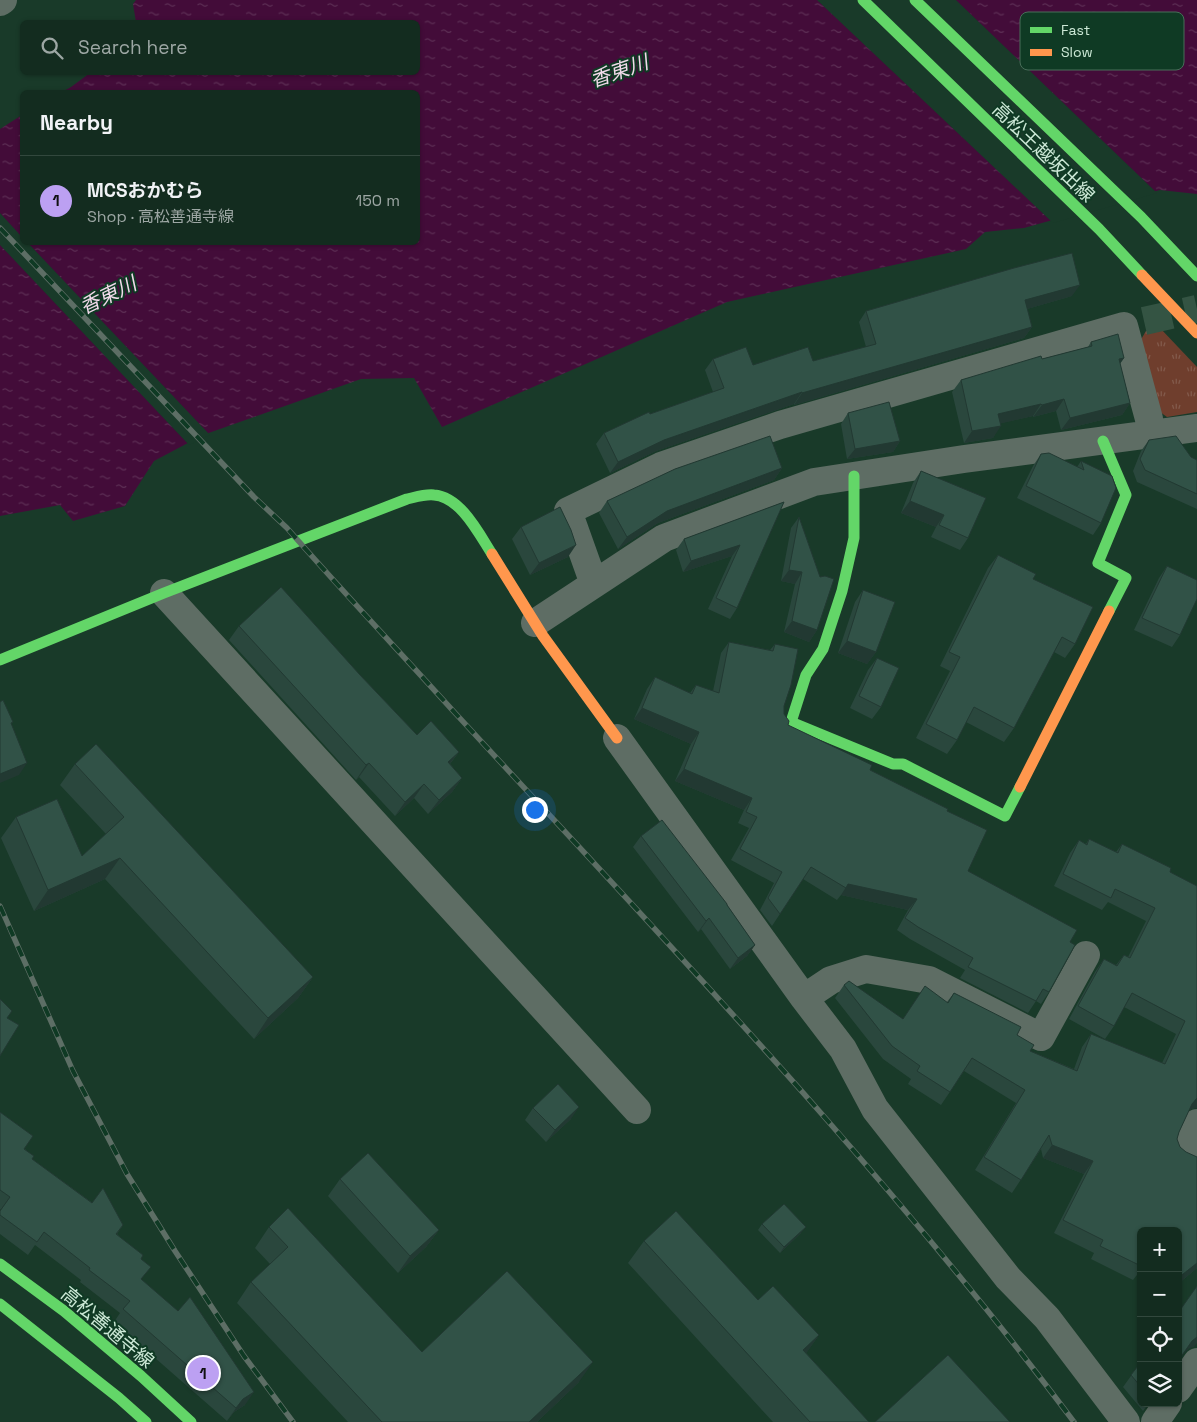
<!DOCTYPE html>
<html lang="en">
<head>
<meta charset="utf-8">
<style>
	:root { --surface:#132c1f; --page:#20382c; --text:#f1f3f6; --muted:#9da7a4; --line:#32483d; --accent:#bca0f2 }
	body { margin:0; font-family:"Space Grotesk","Noto Sans JP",sans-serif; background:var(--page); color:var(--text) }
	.controls { position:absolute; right:15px; bottom:15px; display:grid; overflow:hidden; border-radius:8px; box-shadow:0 1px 4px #0004 }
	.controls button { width:45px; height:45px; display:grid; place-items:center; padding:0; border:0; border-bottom:1px solid var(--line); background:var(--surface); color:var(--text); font:25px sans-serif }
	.you { position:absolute; left:534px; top:809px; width:18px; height:18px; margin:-12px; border:4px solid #fff; border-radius:50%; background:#1a73e8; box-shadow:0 0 0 8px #1a73e833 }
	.badge { display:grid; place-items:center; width:32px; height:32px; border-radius:50%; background:var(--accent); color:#111; font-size:16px; font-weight:700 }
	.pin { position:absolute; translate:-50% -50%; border:2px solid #fff; box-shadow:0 1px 5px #0006 }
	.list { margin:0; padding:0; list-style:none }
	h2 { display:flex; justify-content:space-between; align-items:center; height:65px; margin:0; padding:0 20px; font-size:21px }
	h2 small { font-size:16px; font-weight:400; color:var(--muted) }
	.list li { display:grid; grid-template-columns:32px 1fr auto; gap:15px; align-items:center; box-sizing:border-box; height:90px; padding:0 20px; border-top:1px solid var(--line) }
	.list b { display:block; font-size:19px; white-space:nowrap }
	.list p { margin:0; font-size:16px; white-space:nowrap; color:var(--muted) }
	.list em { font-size:16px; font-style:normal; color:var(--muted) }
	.icon { flex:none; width:28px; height:28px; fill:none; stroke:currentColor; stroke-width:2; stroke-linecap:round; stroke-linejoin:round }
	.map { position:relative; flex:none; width:1197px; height:1422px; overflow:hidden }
	.search { position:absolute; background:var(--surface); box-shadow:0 1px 4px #0004; left:20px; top:20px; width:400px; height:55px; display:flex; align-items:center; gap:12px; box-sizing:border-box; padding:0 18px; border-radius:8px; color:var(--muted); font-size:19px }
	.panel { position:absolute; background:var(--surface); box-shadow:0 1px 4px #0004; left:20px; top:90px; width:400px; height:155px; border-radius:8px }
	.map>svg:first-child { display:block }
	.grass { fill:url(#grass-tufts) }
	.water { fill:url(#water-ripples) }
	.pier { fill:#193a29 }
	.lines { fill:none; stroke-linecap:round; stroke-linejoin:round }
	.street-tunnel { stroke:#345443; stroke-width:28; stroke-dasharray:28 14; stroke-linecap:butt }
	.street { stroke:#5e6d64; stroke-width:28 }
	.fast { stroke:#63d668; stroke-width:11 }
	.slow { stroke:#ff974d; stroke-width:11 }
	.rail-casing { stroke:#5d6e65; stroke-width:5.5 }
	.rail { stroke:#0f3a24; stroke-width:4; stroke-dasharray:11; stroke-linecap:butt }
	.wall { fill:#2a473d }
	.shaded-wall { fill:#223932 }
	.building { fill:#315247; stroke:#223932 }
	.labels { text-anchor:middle; stroke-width:4; stroke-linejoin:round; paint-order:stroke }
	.street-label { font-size:19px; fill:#cce8d6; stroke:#0f3a24 }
	.water-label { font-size:20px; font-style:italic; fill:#f1daea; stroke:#0f3a24 }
	.key { fill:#0f3a24; stroke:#486e59; stroke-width:1 }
	.key-label { font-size:14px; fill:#cce8d6 }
</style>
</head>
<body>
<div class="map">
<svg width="1197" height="1422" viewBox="0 0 1197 1422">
	<defs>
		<pattern id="grass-tufts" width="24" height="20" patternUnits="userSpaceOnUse" patternTransform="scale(1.25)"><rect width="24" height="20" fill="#6f3e2d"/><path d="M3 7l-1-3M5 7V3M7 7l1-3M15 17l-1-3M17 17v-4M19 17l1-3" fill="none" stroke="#825a4b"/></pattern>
		<pattern id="water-ripples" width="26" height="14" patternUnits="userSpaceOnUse" patternTransform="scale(1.25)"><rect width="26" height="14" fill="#430c39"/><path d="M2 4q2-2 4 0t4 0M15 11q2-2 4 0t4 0" fill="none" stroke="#5d2f55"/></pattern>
	</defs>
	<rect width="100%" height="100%" fill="#193a29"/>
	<!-- grass -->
	<path class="grass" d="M1160,328L1197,367V412L1167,417L1156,409L1139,343L1146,331Z"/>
	<!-- water -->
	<path class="water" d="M136,0H1197V194L1160,190L1024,228L985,232L966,249L727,302L442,427L414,378L361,379L203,435L154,461L125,506L73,521L60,505L0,516V129L22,115V242H418V92H62L71,87L90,73L418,72V22H136L133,4Z"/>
	<!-- pier -->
	<path class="pier" d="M817,0H956L1157,193L1053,223Z
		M0,213L22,237V242L28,243L210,435L189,445L0,245Z"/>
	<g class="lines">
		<!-- street-tunnel -->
		<path class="street-tunnel" d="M1144,321L1197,309"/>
		<!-- street -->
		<path class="street" d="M0,2L3,0
			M594,584L568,511L661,466L780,425L1124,326L1149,419L1150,435
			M164,593L637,1110
			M535,623L664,538L814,482L964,459L1197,428
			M617,738L804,998L843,1049L875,1109L1008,1278L1047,1318L1126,1422
			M804,998L831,980L866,969L929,980L1041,1037L1086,955
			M1197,1123L1184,1151L1197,1157
			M1178,1389L1197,1362
			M1155,1422L1168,1403"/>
		<!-- fast -->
		<path class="fast" d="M863,0L1099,229L1142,275
			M915,0L1141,217L1197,276
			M1103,441L1126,495L1098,563L1126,578L1109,611
			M854,476V538L842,591L823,649L806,675L791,722L893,764H903L1005,816L1020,787
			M0,660L164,593L407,499C416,497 425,494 434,495C461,497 479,534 492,554
			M0,1264L64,1311L141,1376L191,1422
			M0,1304L119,1398L146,1422"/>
		<!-- slow -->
		<path class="slow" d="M1142,275L1197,333
			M492,554L543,636L617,738
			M1020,787L1109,611"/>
		<!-- rail casing -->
		<g class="rail-casing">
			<path id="rail" d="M0,228L254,497L287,528C342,591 400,652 456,714C668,944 886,1171 1074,1422
				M0,906L73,1071L127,1174L175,1251L244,1356L293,1422"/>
		</g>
		<!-- rail -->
		<use href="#rail" class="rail"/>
	</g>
	<!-- wall -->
	<path class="wall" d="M1072,296L1027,309L1032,327L1024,338L794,405V404L656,451L610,473L596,444L604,433L650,414L713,392L705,370L713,359L753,365L813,361L866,347L859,322L866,311Z
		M1091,342L1124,358L1120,364L1130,403L1122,415L1061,430L1056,411L1033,417V416L1001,423L993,438L964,443L952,392L961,380L1088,347Z
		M848,413L900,441L893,452L847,459L841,424Z
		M1149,440L1197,460V509L1137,482L1133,471L1141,451Z
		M1041,454L1077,467L1081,461L1101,523L1093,535L1017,498L1033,466Z
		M782,468L774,480L658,523L618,549L599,513L607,501Z
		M921,471L968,538L960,550L931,537L936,527L901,513L913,483Z
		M784,502L737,608L730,619L708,609L732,556L683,572L676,550L684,539Z
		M799,517L820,577L817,630L809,642L784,632L795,584L781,581L791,528Z
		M521,527L568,557L530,575L512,539Z
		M998,555L1033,579L1075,644L1065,658L1054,652L1014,728L1004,742L966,722L957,740L947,754L916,738L950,671L940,666L988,568Z
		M1167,566L1180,635L1172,647L1134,630L1159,578Z
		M863,590L876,652L867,664L838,653L855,602Z
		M239,626L360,675L417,735L459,752L450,764L462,778L452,792L428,814L414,798L395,816L359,777L356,780L229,640Z
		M729,642L770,650L775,644L784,706V714L788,725L870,770L947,811L968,871L1070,942L1049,992L1041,1004L1036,1001L1028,1013L960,978L965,970L910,939L897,930L908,910L841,895L837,900L803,879L772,926L760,910L774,883L731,860L749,828L738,823L744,810L675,781L691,744L634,719L647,689L655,677L690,693L696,685L713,691L721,653Z
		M877,658L881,707L872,719L850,708L868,670Z
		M75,764L313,977L298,998L254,1039L105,879L34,911L1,838L16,817L82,856L106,834L60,785Z
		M641,836L727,905L755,945L747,956L730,969L701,929L698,932L633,847Z
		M1089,839L1116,852L1122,844L1170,872L1195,1108L1189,1110L1179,1132L1177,1139L1197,1268L1178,1284V1231H1141V1271H1140L1133,1280L1091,1259L1094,1253L1054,1233L1084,1174L1043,1158L1041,1149L1012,1193L975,1170L1016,1103L964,1071L941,1105L908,1084L911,1079L883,1059L835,998L844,985L903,1019L947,1002L954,993L1017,1035L1030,1051L1074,1069L1082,1047L1091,1034L1162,1063L1176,1034L1124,1007L1114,1026L1105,1039L1069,1019L1095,972L1104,959L1116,965L1124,955L1128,957L1146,921L1108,902L1102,910L1054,886L1070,853L1079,840L1086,844Z
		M533,1108L571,1119L546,1142L525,1120Z
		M0,1112L32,1159L123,1225L117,1234L141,1259L142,1280L245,1405L234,1412L227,1421L114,1322L120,1313L80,1282L81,1280L35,1245L28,1255L0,1234V1211L1,1210L0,1209Z
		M340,1179L439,1230L426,1247L398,1273L328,1196Z
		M762,1224L801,1233L780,1253L758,1230Z
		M269,1227L422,1352L579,1382L537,1422H348L237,1303L251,1282L270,1264L255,1248Z
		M644,1241L819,1335L806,1353L869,1422H773L628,1263Z
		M1141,1362V1403H1149L1143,1411L1123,1387Z"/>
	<!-- shaded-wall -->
	<path class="shaded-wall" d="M1080,285L1072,296L1017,312L1025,300Z
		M1032,327L1024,338L794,405L802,393Z
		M1124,358L1115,370L1119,359Z
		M802,392L794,404L656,451L610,473L618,462L664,440Z
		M1064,399L1056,411L1033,417L1042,405Z
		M1130,403L1122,415L1061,430L1070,418Z
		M1041,404L1033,416L990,426L998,414Z
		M1001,426L993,438L964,443L972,431Z
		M900,441L893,452L847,459L855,449Z
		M782,468L774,480L658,523L618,549L627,537L667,511Z
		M910,501L944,515L936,527L901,513Z
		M576,545L568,557L530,575L539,563Z
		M740,545L732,556L683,572L691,561Z
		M789,570L802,572L795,584L781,581Z
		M792,621L817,630L809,642L784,632Z
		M847,641L876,652L867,664L838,653Z
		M642,708L699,732L691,744L634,719Z
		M459,752L448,766V762Z
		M27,763L19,775L0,783V774Z
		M369,763L359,777L356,780L366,765Z
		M684,769L752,798L744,810L675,781Z
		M462,778L452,792L428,814L439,800Z
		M424,784L414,798L395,816L405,802Z
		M120,858L105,879L34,911L48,890Z
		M848,884L917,899L908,910L841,895Z
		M709,918L701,929L698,932L706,921Z
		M755,945L747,956L730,969L738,958Z
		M313,977L298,998L254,1039L268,1018Z
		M1197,1098V1108H1195L1188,1110L1192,1104Z
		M579,1107L571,1119L546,1142L555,1130Z
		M1052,1145L1093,1161L1084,1174L1043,1158Z
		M806,1227L801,1233L780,1253L784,1247Z
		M439,1230L426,1247L398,1273L410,1256Z
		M1197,1263V1268L1178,1284V1278Z
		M819,1335L803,1358V1350Z
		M1197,1337V1343L1194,1347L1190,1348L1184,1353L1192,1341Z
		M593,1362L579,1382L537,1422H529Z
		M254,1392L245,1405L234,1412L227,1421L236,1408L243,1399Z"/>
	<!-- building -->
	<path class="building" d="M1072,253L1080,285L1025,300L1032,327L802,393V392L664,440L618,462L604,433L649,412L650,414L724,388L713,359L746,347L753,365L808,347L813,361L876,344L866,311L1014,268Z
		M1118,334L1124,358L1119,359L1130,403L1070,418L1064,399L1042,405L1041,404L998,414L1001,426L972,431L961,380L1041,356L1042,359L1092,346L1091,342Z
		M889,402L900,441L855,449L848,413Z
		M770,436L782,468L667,511L627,537L607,501L675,469Z
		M1176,436L1191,457L1197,460V494L1145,470L1140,459L1149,440Z
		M1049,453L1084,470L1081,461L1112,476L1116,488L1101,523L1026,486L1041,454Z
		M921,471L986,498L968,538L939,525L944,515L910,501Z
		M784,502L737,608L716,598L740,545L691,561L684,539Z
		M560,507L571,530L576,545L539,563L521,527Z
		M799,517L820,577L825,576L834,579L817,630L792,621L802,572L789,570Z
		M998,555L1036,574L1033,579L1093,607L1075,644L1062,637L1014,728L974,707L957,740L926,724L960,657L949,652Z
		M1167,566L1197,580V599L1180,635L1142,618Z
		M281,587L360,675L417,735L431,721L459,752L448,762L462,778L439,800L424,784L405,802L369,763L366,765L239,626Z
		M863,590L895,602L876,652L847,641Z
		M729,642L773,651L775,644L798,649L791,685L784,706V714L789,721L788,725L872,765L870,770L948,809L947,811L987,830L968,871L1077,930L1070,942L1075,945L1049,992L1043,989L1036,1001L968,967L973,958L918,927L905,918L917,899L848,884L846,888L811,867L780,914L768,898L782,872L740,849L757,817L746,812L752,798L684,769L699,732L642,708L655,677L692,694L696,685L719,693Z
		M877,658L899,668L881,707L859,696Z
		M3,700L13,722L11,723L27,763L0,774V702Z
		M96,744L313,977L268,1018L120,858L48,890L16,817L57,799L82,856L124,817L75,764Z
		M662,820L727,904V905L755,945L738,958L709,918L706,921L641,836Z
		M1089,839L1118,853L1122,844L1171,868L1170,872L1197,886V1098L1192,1104L1179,1132L1177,1139L1180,1147L1186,1152L1197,1157V1263L1178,1278V1231H1141V1266L1100,1246L1103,1240L1063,1220L1093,1161L1052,1145L1049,1135L1021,1180L984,1157L1025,1090L972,1058L950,1092L917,1071L920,1066L892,1046L844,985L849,981L903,1019L925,986L948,1003L954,993L1021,1027L1017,1035L1034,1045L1030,1051L1077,1071L1091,1034L1165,1064L1185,1021L1132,993L1114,1026L1078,1006L1104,959L1117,966L1124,955L1130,958L1155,908L1115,889L1111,898L1063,874L1079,840L1087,845Z
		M0,999L12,1011L7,1018L19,1025L0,1056Z
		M558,1084L579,1107L555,1130L533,1108Z
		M0,1112L33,1136L24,1149L34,1156L32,1159L92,1203L103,1188L123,1225L116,1234L143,1255L141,1259L151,1267L141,1279L178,1311L190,1297L254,1392L243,1399L236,1408L123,1309L130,1301L89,1270L90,1268L44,1232L37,1242L0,1215V1211L10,1197L0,1190Z
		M368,1153L439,1230L410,1256L340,1179Z
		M784,1204L806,1227L784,1247L762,1224Z
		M288,1208L422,1352L507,1271L593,1362L529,1422H382L251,1282L288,1247L269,1227Z
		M676,1211L758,1300L773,1286L819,1335L803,1350L869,1422H810L644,1241Z
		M1197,1286V1337L1192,1341L1178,1361V1313Z
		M948,1355L1010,1422H875Z
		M1141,1362V1387L1131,1375Z"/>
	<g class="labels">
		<!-- street labels -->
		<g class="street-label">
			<text transform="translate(1044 152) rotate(44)" y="7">高松王越坂出線</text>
			<text transform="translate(108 1327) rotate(40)" y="7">高松善通寺線</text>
		</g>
		<!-- water labels -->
		<g class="water-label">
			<text transform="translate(619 71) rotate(-19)" y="7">香東川</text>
			<text transform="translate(108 295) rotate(-26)" y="7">香東川</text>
		</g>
	</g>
	<!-- legend -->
	<rect x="1020" y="12" width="164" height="58" rx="8" class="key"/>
	<rect x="1030" y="27" width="22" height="6" fill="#63d668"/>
	<rect x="1030" y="49" width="22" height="7" fill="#ff974d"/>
	<g class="key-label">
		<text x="1061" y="35">Fast</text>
		<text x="1061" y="57">Slow</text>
	</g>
</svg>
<div class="controls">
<button>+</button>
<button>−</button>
<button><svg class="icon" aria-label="locate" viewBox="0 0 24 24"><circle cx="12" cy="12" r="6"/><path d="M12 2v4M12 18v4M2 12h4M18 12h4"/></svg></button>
<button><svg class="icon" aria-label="layers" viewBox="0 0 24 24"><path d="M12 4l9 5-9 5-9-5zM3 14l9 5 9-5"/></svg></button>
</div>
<div class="you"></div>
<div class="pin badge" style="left:203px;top:1373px">1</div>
<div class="search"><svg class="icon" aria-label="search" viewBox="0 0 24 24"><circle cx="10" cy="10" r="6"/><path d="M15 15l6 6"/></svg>Search here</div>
<section class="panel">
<h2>Nearby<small></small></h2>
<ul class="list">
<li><span class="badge">1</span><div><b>MCSおかむら</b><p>Shop · 高松善通寺線</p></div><em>150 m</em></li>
</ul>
</section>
</div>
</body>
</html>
